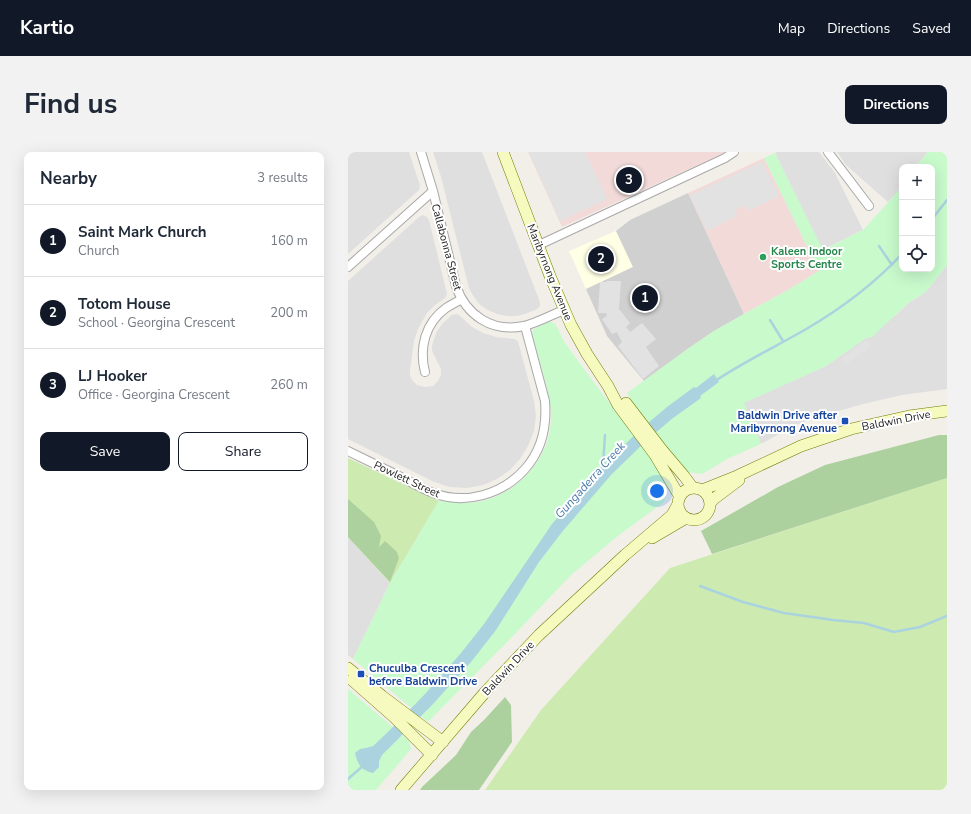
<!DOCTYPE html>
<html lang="en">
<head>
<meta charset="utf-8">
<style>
	:root { --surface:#fff; --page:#f2f2f3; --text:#1f2937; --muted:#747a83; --line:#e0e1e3; --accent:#111827 }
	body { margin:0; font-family:"Nunito Sans",sans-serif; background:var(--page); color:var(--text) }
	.controls { position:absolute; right:12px; top:12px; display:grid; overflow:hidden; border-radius:8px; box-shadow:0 4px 16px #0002 }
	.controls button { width:36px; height:36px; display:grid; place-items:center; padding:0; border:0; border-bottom:1px solid var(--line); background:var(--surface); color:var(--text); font:20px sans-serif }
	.you { position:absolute; left:309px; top:339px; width:14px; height:14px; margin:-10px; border:3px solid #fff; border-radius:50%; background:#1a73e8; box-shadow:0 0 0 6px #1a73e833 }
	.badge { display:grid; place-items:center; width:26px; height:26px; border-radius:50%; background:var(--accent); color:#fff; font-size:13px; font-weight:700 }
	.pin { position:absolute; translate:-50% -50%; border:2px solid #fff; box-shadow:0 1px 4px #0006 }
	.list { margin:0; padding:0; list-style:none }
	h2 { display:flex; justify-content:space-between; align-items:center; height:52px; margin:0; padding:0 16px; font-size:17px }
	h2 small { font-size:13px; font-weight:400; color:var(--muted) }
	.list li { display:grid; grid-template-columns:26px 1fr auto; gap:12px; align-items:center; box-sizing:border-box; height:72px; padding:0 16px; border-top:1px solid var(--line) }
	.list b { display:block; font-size:15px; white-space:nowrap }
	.list p { margin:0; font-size:13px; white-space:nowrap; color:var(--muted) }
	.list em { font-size:13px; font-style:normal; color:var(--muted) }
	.actions { display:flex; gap:8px; padding:12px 16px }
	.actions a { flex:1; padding:9px 0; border:1px solid var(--accent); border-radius:8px; text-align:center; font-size:14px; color:var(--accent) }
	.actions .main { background:var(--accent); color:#fff }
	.icon { flex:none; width:22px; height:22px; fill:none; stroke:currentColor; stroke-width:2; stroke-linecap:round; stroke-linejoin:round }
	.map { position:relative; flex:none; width:599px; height:638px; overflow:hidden; border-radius:8px }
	header { display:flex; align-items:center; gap:24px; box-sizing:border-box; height:56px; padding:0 20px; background:var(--accent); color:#fff }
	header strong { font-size:19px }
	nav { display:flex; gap:22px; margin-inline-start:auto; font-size:14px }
	.intro { display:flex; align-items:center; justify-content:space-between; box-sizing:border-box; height:96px; padding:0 24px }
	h1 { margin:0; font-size:28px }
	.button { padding:10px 18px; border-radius:8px; background:var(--accent); color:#fff; font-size:14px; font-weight:700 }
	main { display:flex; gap:24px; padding:0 24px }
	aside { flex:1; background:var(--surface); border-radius:8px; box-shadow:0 4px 16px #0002 }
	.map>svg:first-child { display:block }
	.residential { fill:#e0dfdf }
	.commercial { fill:#f2dad9 }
	.education { fill:#ffffe5 }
	.religious { fill:#d0d0d0 }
	.grass { fill:#cdebb0 }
	.forest { fill:#add19e }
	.park { fill:#c8facc }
	.parking { fill:#e2e2e2 }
	.water { fill:#aad3df }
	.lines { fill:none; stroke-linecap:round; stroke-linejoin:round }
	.stream { stroke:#aad3df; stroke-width:2.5 }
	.street-casing { stroke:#a9a9a9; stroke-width:10 }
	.secondary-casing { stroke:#707d05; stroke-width:12 }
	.street { stroke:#fff; stroke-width:8 }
	.secondary { stroke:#f7fabf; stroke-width:11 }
	.leisure-dot { fill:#2e9e5b; stroke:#fff; stroke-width:1.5 }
	.transit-dot { fill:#1a4fb4; stroke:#fff; stroke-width:1.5 }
	.labels { text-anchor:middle; stroke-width:4; stroke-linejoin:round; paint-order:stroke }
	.street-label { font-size:11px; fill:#222; stroke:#fff }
	.leisure-label { font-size:11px; font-weight:bold; fill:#27864d; stroke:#fff; text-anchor:start }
	.transit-label { font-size:11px; font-weight:bold; fill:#164399; stroke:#fff; text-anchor:end }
	.water-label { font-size:12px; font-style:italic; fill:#4a7aab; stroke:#fff }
</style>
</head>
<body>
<header>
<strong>Kartio</strong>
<nav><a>Map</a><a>Directions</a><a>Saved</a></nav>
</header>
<div class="intro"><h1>Find us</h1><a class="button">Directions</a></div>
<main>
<aside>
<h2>Nearby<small>3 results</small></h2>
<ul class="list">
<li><span class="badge">1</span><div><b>Saint Mark Church</b><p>Church</p></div><em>160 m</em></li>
<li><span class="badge">2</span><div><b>Totom House</b><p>School · Georgina Crescent</p></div><em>200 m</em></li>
<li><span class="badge">3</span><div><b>LJ Hooker</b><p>Office · Georgina Crescent</p></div><em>260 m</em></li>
</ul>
<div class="actions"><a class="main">Save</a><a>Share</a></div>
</aside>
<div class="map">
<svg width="599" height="638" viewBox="0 0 599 638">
	<rect width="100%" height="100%" fill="#f2efe9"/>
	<!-- residential -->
	<path class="residential" d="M0,0H61L72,33L71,38L0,102Z
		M85,0H134L192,150V154L189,157L177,162L169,164H159L149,162L140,158L132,153L126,145L121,136L93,25Z
		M429,0H471L487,21L515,78L474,98L427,1Z
		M489,0H580L567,15H554V35L540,50L498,13Z
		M75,63L79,65L81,68L99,142L97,146L87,153L79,161L70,177L66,189L62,218V223L64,228L69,233L77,235L85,234L90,229L93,223V217L84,199V195L85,190L89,179L95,171L104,163L109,162L111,163L124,175L135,181L148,185L166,187L170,189L186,249L188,264L186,279L180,294L172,307L162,318L149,327L135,333L119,336L101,335L84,329L0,287V129L71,65Z
		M599,113V237L554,243L515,252L480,262L447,273L413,292L395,251L478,214L518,186L548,163L559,152L576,141L582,135Z
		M0,385L42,431L5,507L0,503Z"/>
	<!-- commercial -->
	<path class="commercial" d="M180,0H376L374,2L214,75Z
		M416,6L471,119L440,138L396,162L340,41Z"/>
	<!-- education -->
	<path class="education" d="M268,79L285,115L238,137L221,99Z"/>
	<!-- religious -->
	<path class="religious" d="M340,41L396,162L366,179L341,196L296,229L259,184L238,137L285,115L268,79L282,68Z"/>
	<!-- grass -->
	<path class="grass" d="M0,306L91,349L42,431L0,385Z
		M599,326V638H137L193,558L322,416Z"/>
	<!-- forest -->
	<path class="forest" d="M591,283H599V326L364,402L353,379L430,335L477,313Z
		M0,347L26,370L33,384L31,395L37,389L49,400L51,406L42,430L0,385Z
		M157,545L163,553L164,590L131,638H72L74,635L108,603L123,580L136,568Z"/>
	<!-- park -->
	<path class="park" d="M580,0H599V113L582,135L576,141L559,152L524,185L518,186L478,214L396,251L413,292L381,306L354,322L339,320L318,295L291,260L279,241L341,196L366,179L396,162L440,138L471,119L416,6L427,1L475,98L515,78L554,35V117H584V15H567Z
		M200,170H204L208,173L217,191L244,228L303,306L317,333L318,341L316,350L271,383L224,422L163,486L80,570L5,507L42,431L91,349C104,350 118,352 130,350C172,342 205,303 203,261C201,236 191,208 184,184L185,178L191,174Z
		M0,537L61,589L63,597L28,638H0Z"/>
	<!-- parking -->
	<path class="parking" d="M181,0H237L259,47L212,69Z
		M414,10L431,44L400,59L397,53L387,58L389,64L359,79L342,43Z
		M259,129H273L271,157L282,171L278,175L282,180L294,171L308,187L298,195L311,214L295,227L270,194L274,190L269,180L264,182L254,167L259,164L258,161H250L252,130H259Z
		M519,188L523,194L497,213L493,207Z"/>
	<!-- water -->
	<path class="water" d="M366,222L371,230L352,244L353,246L325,266L300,287L263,323L214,380L191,410L148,478L123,510L85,552L34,603L31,609V615L25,621C13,618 10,613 7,601L12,597L18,596L25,594L40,580L77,542L113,501L136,472L204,372L252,316L293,277L319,255L346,235L348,236Z"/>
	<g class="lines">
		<!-- stream -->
		<path class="stream" d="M584,67L599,48
			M531,94L544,113
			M422,168L435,189
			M367,229C397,209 429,194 460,176C494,156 527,131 554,102
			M255,314L257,283
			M352,434L395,450L436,461L485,468L516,471L546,480L572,475L599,464
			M0,627L16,613"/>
		<!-- street casing -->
		<g class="street-casing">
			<path id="street" d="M73,0L85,39L108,134C118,163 144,181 176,174C189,171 203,163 216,158
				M480,0L521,54
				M191,93L377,6L386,0
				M0,115L85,39
				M77,220C71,196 77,171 98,156C103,153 108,150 114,147
				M0,299C16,307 33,315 49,323C61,329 73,336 85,341C117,353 154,343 177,317C194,298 199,274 197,249L177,174"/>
		</g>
		<!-- secondary casing -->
		<g class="secondary-casing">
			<path id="secondary" d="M155,0L202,124L223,173L239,202L260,234L270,253L307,303L332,345
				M278,251L314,298L336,324L345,336
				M330 352a16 16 0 1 1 32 0a16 16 0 1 1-32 0Z
				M354,338L389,324L453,294L503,277L561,264L599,259
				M362,351L367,346L391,328
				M304,386L338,366
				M0,516L34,544L95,590
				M4,528L46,565L84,603
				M53,638L139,538L191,483L277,403L324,363L330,352"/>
		</g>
		<!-- street -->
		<use href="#street" class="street"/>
		<!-- secondary -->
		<use href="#secondary" class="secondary"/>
	</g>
	<!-- markers -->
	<circle class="leisure-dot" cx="415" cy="105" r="4"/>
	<g class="transit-dot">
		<rect x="493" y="265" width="8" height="8" rx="2"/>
		<rect x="9" y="518" width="8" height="8" rx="2"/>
	</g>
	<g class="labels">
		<!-- street labels -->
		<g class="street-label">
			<text transform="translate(99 95) rotate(75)" y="4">Callabonna Street</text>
			<text transform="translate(202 120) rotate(68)" y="4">Maribyrnong Avenue</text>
			<text transform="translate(548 268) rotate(-11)" y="4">Baldwin Drive</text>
			<text transform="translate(59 327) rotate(25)" y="4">Powlett Street</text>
			<text transform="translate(160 516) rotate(-47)" y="4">Baldwin Drive</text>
		</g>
		<!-- leisure labels -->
		<g class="leisure-label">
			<text x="423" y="103">Kaleen Indoor<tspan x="423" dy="13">Sports Centre</tspan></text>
		</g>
		<!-- transit labels -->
		<g class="transit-label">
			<text x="489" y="267">Baldwin Drive after<tspan x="489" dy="13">Maribyrnong Avenue</tspan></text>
			<text x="21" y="520" text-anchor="start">Chuculba Crescent<tspan x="21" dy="13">before Baldwin Drive</tspan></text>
		</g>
		<!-- water labels -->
		<g class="water-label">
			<text transform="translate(242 328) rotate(-48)" y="4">Gungaderra Creek</text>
		</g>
	</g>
</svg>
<div class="controls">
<button>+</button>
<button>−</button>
<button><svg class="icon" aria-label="locate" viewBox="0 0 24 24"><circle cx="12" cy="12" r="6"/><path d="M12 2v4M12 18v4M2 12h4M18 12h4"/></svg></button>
</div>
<div class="you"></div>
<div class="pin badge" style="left:297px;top:146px">1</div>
<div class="pin badge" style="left:253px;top:107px">2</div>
<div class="pin badge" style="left:281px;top:28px">3</div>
</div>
</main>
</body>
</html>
